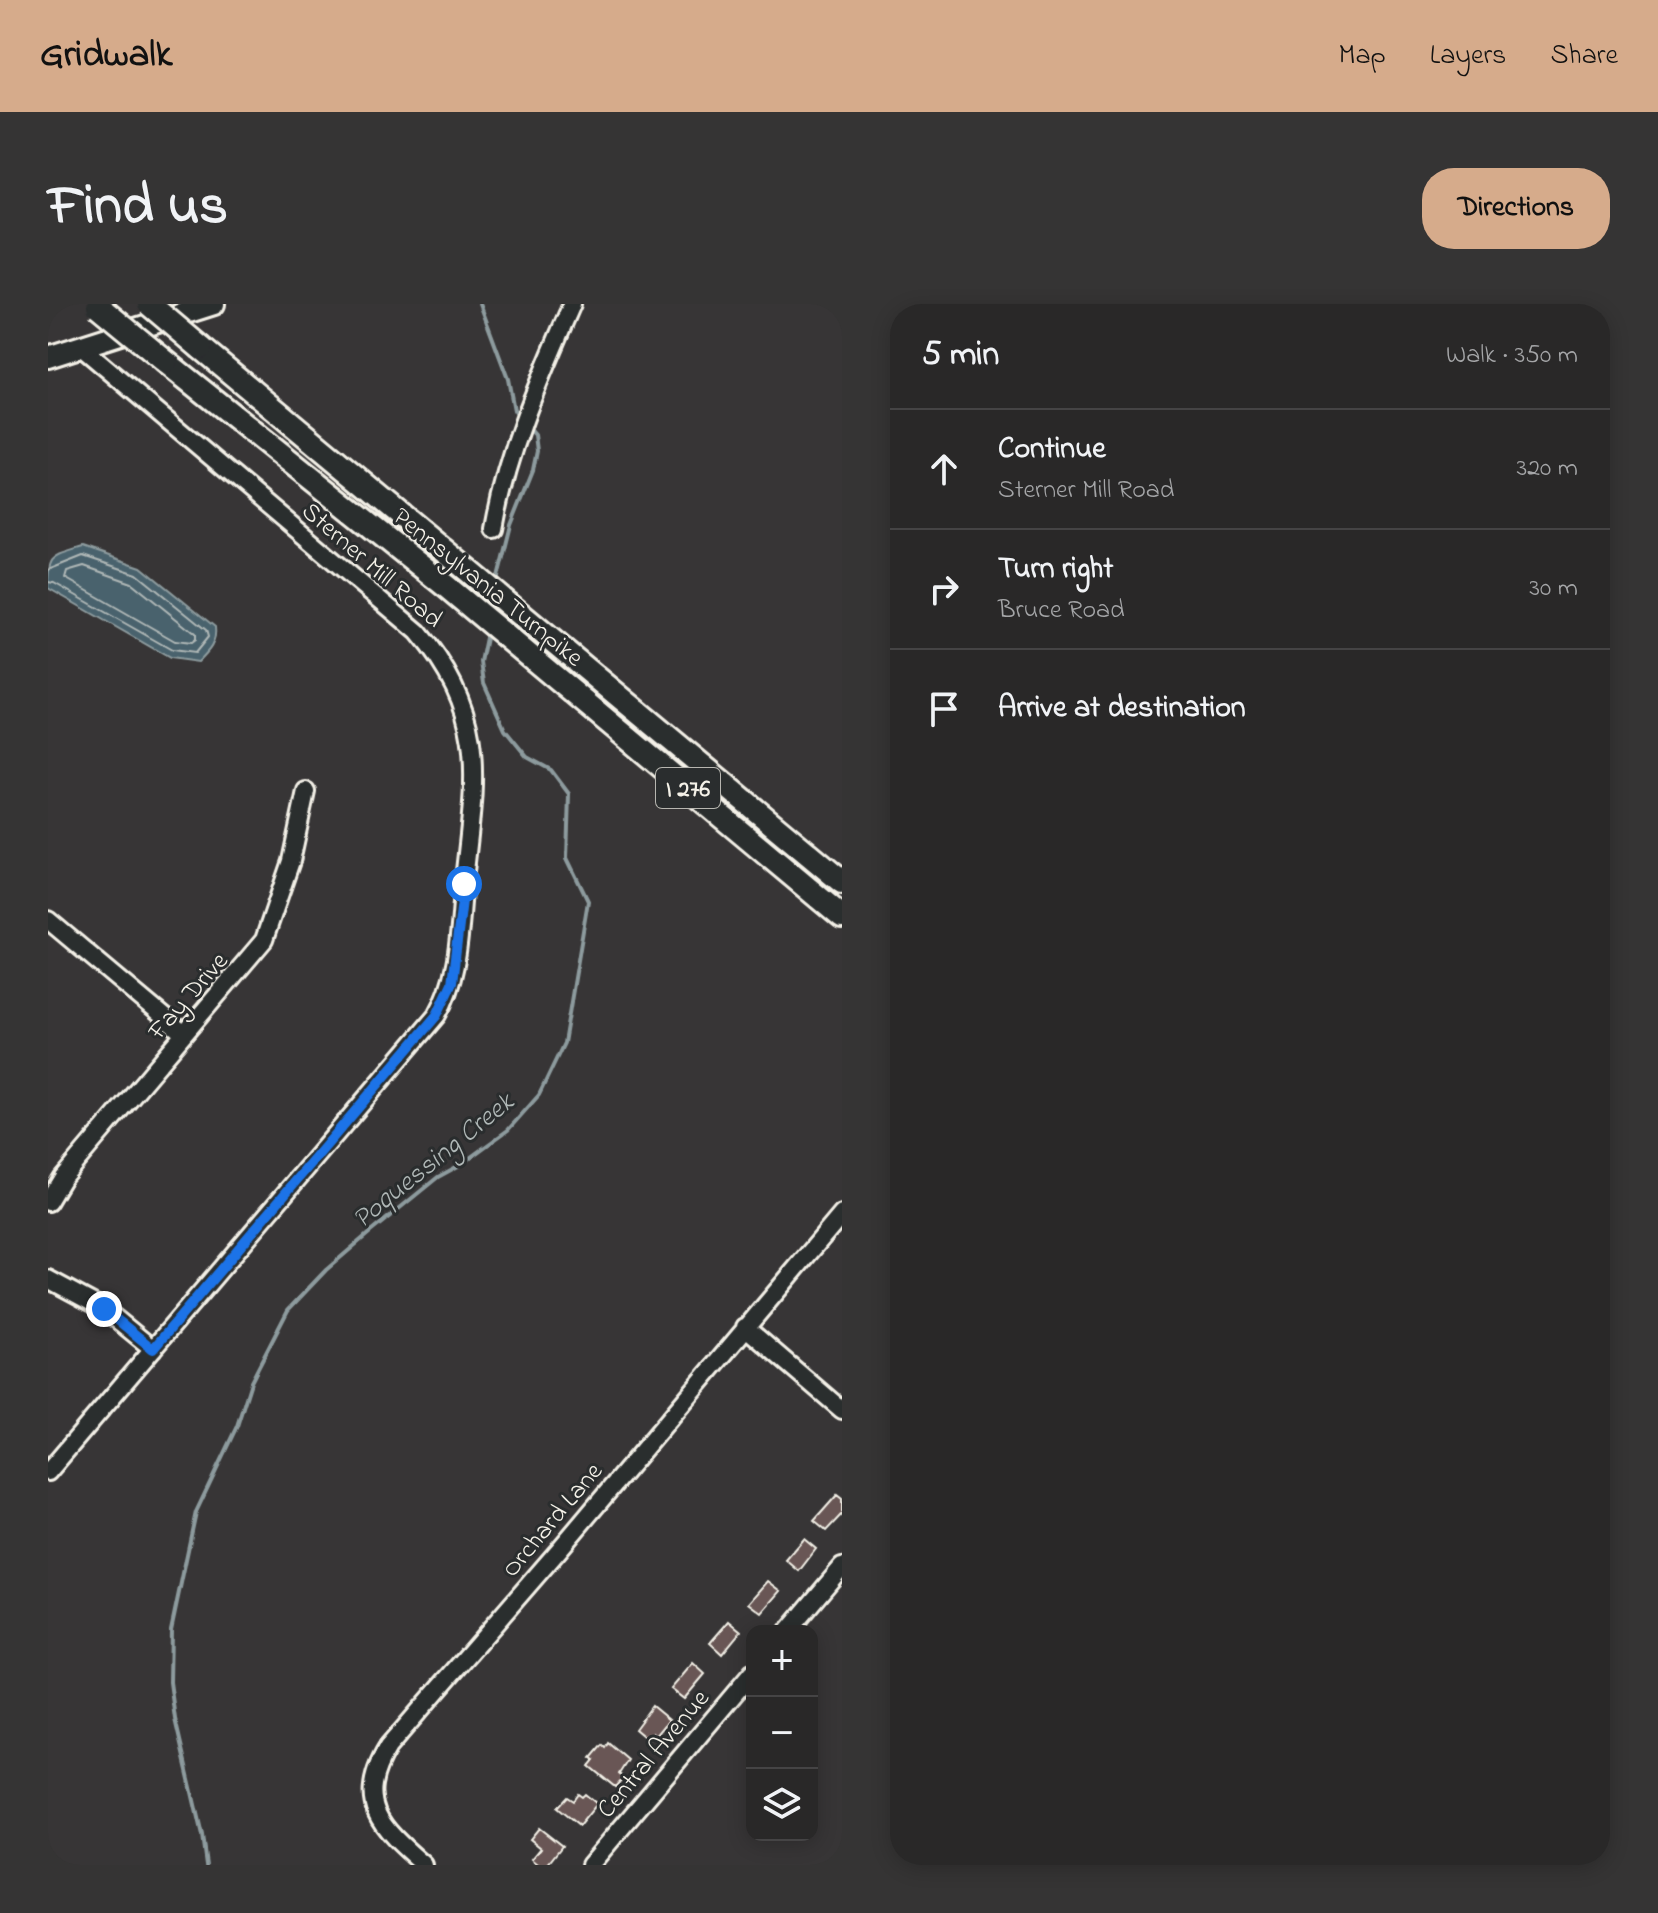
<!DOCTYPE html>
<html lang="en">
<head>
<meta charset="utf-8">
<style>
	:root { --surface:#292828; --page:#353434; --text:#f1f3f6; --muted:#a5a6a8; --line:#454445; --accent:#d6ab8b }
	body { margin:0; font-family:"Indie Flower",sans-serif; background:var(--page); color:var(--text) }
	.controls { position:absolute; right:24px; bottom:24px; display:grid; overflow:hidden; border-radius:16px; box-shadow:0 4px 20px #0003 }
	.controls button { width:72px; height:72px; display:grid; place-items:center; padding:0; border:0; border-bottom:2px solid var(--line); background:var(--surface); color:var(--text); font:40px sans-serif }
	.stop { position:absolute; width:24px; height:24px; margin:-18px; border:6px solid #1a73e8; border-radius:50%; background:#fff }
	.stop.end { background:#1a73e8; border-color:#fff; box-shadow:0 2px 8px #0008 }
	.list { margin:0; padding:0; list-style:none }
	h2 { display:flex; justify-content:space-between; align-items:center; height:104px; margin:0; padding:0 32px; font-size:34px }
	h2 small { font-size:26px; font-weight:400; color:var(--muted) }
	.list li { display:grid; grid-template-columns:52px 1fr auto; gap:24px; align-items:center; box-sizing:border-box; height:120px; padding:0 32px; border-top:2px solid var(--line) }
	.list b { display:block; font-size:30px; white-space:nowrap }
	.list p { margin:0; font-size:26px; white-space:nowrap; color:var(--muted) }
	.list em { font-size:26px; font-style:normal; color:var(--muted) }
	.icon { flex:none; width:44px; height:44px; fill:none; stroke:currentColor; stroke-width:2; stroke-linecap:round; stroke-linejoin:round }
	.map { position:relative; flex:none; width:794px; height:1561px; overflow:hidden; border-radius:32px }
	header { display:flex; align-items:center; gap:48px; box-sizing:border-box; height:112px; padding:0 40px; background:var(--accent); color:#111 }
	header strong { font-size:38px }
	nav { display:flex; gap:44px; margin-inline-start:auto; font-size:28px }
	.intro { display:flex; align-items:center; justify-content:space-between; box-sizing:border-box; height:192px; padding:0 48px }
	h1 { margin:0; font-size:56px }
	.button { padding:20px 36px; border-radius:32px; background:var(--accent); color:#111; font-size:28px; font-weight:700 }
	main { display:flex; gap:48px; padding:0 48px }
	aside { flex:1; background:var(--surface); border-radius:32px; box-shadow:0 4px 20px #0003 }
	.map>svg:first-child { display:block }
	.water { fill:#49626d; stroke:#8d9b9e; stroke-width:2 }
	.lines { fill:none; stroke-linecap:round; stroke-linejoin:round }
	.shore { stroke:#b0b8b7; stroke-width:2 }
	.stream { stroke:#8d9b9e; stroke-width:4 }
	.building { fill:#695755; stroke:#f4f1e8; stroke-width:2 }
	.minor-casing { stroke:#f4f1e8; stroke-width:22 }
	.major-casing { stroke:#f4f1e8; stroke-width:26 }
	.highway-casing { stroke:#f4f1e8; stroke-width:28 }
	.minor { stroke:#2a2d2e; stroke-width:16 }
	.major { stroke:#2a2d2e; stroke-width:20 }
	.highway { stroke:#2a2d2e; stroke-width:22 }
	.highway-bridge-casing { stroke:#f4f1e8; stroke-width:28; stroke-linecap:butt }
	.highway-bridge { stroke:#2a2d2e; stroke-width:22 }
	.route { stroke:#1a73e8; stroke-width:10 }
	.labels { text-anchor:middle; stroke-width:6; stroke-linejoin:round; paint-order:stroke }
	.shield { fill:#2a2d2e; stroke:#b7b6b0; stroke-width:2 }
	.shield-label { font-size:24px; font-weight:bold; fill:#f4f1e8 }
	.street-label { font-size:26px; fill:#f4f1e8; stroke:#2a2d2e }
	.water-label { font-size:28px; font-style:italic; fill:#b0b8b7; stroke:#2a2d2e }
</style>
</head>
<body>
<header>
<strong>Gridwalk</strong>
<nav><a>Map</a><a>Layers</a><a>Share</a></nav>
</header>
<div class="intro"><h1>Find us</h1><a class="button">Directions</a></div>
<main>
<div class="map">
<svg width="794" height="1561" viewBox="0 0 794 1561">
	<rect width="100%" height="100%" fill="#373536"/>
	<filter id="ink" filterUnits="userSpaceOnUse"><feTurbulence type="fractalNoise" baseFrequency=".0125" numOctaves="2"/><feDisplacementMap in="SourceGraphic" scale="16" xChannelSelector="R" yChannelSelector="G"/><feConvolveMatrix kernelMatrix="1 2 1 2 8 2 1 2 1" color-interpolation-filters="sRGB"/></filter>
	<g filter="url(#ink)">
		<!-- water -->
		<path class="water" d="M35,243L93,263L167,323C169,339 161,347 150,358L122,354L0,284C0,250 4,253 35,243Z"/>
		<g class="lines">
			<!-- shore -->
			<path class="shore" d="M36,262L84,279L147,330V336L143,339L127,337L17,274L19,267Z
				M0,266L35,252L89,270L158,326L160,333L147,349L124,346L6,279L0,278"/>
			<!-- stream -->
			<path class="stream" d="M432,0L460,75L466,106L472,114
				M448,281L463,221L485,166L489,147L487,131L480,123
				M158,1561L154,1531L127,1415L122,1378L123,1326L148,1208L189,1122L203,1078L240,1006L278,966L320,930L390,873L412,861L460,826L491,791L516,739L540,597L519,554L521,490L503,466L479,453L457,426L436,379L433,358L439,329"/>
		</g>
		<!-- building -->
		<path class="building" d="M789,1191L794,1195V1210L778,1227L766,1217Z
			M756,1235L768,1245L751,1267L738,1256Z
			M720,1277L733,1287L714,1309L701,1299Z
			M681,1317L693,1327L674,1350L662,1339Z
			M645,1359L657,1370L636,1395L623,1385Z
			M604,1402L621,1416L608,1432L605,1429L600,1436L587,1425Z
			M560,1439L580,1456L571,1470L575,1474L567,1483L541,1462L546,1456L543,1454L554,1441L557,1444Z
			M530,1490L534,1493L537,1490L549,1500L531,1522L509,1504L519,1493L525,1497Z
			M491,1524L514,1542L499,1561H491L484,1555L493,1544L482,1535Z"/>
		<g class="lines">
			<!-- minor casing -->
			<g class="minor-casing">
				<path id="minor" d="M446,225C460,145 492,74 524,0
					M0,616L136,730
					M0,898L15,873L216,636L243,557L258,487
					M0,975L56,1005L105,1045
					M697,1023L794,1106
					M0,1168L389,711C411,673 411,630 415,587C425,482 445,416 370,328L33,43
					M740,1327L794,1263
					M376,1561C334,1524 305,1500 340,1443L510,1247L794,910
					M542,1561L704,1369"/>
			</g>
			<!-- major casing -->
			<g class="major-casing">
				<path id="major" d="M0,53L166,0"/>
			</g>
			<!-- highway casing -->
			<g class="highway-casing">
				<path id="highway" d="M153,44L794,578
					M118,58L399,283L794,613"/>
			</g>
			<!-- minor -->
			<use href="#minor" class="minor"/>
			<!-- major -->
			<use href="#major" class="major"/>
			<!-- highway -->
			<use href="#highway" class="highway"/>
			<!-- highway-bridge casing -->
			<g class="highway-bridge-casing">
				<path id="highway-bridge" d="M101,0L153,44
					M50,2L118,58"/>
			</g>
			<!-- highway-bridge -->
			<use href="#highway-bridge" class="highway-bridge"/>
		</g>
	</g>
	<g class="lines" filter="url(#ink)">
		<!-- route -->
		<path class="route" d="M56,1005L105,1045L389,711L404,679L416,580"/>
	</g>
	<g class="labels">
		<!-- shield labels -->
		<rect class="shield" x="608" y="464" width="64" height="40" rx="6"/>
		<g class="shield-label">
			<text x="640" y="492">I 276</text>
		</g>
		<!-- street labels -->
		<g class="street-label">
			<text transform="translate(325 260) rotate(41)" y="9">Sterner Mill Road</text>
			<text transform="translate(441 282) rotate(39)" y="9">Pennsylvania Turnpike</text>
			<text transform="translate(139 691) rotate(-49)" y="9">Fay Drive</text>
			<text transform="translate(503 1215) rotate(-50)" y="9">Orchard Lane</text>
			<text transform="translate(604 1449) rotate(-50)" y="9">Central Avenue</text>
		</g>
		<!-- water labels -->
		<g class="water-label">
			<text transform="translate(384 855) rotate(-39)" y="10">Poquessing Creek</text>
		</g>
	</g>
</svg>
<div class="controls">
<button>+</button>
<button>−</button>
<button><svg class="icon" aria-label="layers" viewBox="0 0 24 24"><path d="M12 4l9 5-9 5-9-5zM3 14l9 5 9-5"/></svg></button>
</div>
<div class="stop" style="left:416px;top:580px"></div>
<div class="stop end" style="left:56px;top:1005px"></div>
</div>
<aside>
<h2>5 min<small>Walk · 350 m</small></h2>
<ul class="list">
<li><svg class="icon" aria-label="ahead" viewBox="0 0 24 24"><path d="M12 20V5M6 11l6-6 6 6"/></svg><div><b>Continue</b><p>Sterner Mill Road</p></div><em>320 m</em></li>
<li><svg class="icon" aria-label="right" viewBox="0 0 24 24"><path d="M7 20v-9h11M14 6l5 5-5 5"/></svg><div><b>Turn right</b><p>Bruce Road</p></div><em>30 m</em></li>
<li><svg class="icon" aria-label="arrive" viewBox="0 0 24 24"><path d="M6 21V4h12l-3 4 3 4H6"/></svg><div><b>Arrive at destination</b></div></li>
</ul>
</aside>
</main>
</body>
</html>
